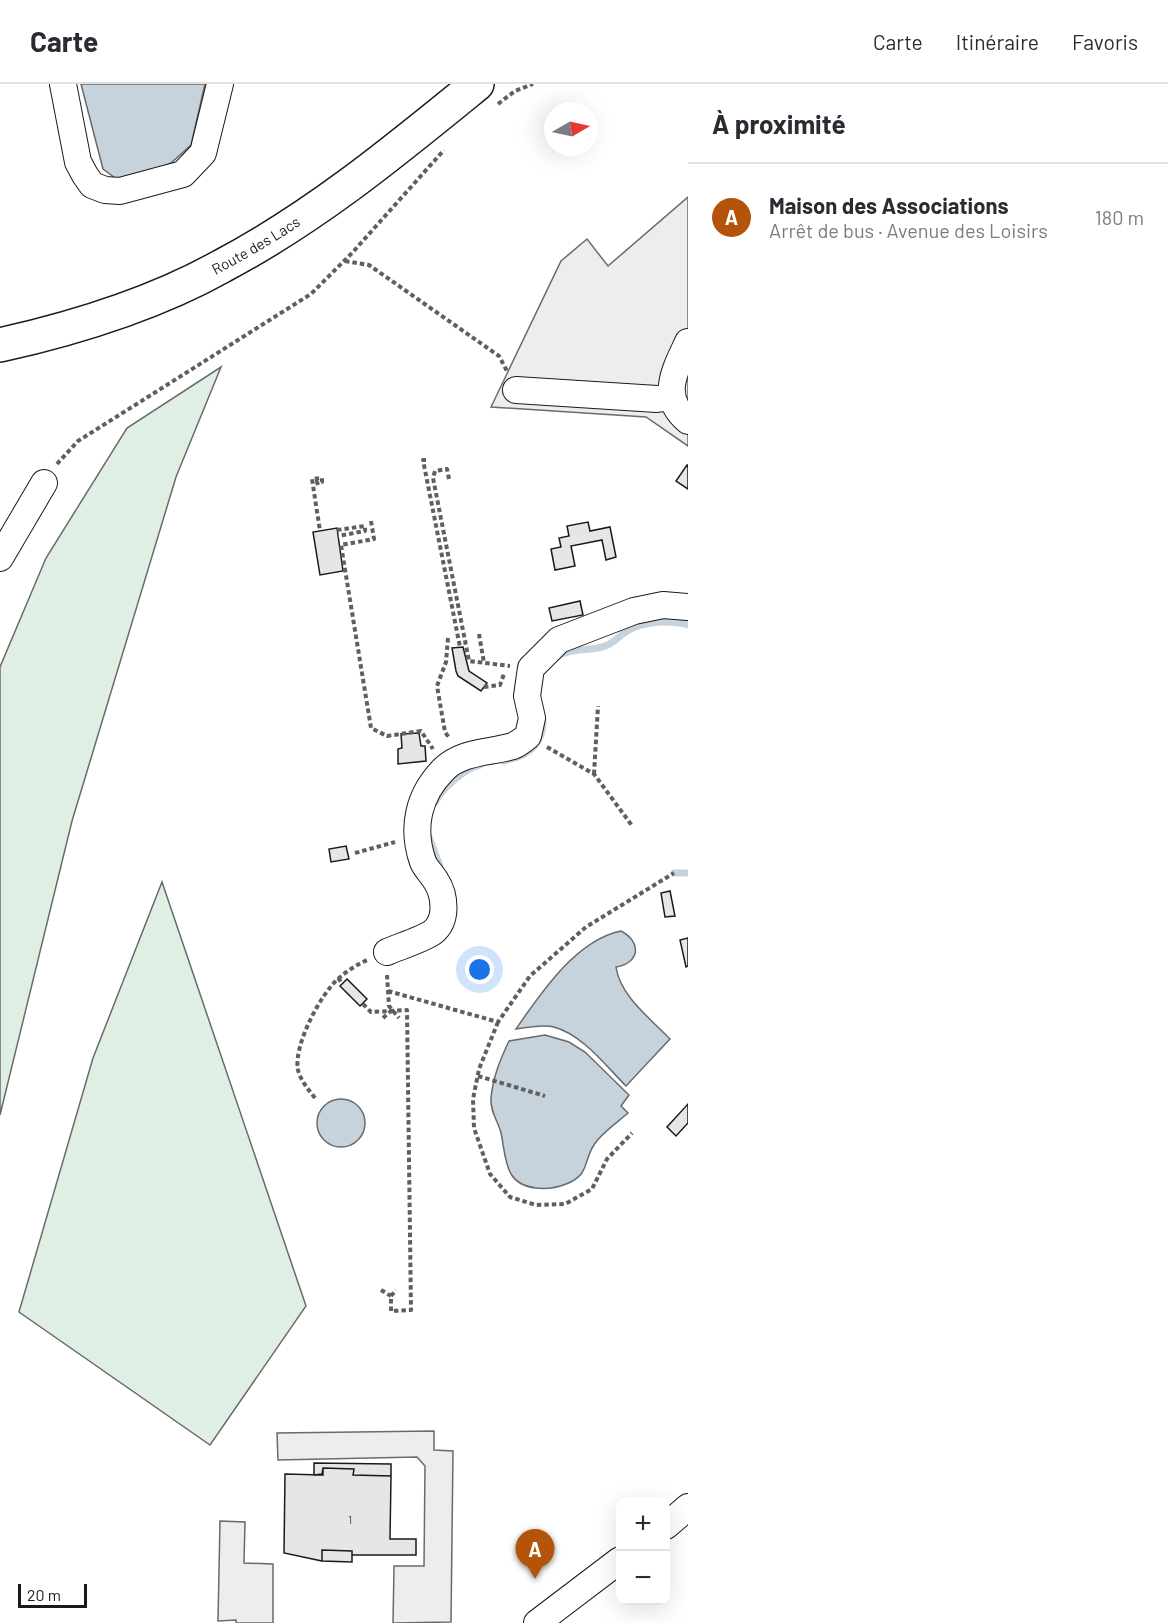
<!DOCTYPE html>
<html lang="fr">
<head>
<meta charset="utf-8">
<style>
	:root { --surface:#fff; --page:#f7f7f7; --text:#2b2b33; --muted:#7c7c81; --line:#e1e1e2; --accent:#b45309 }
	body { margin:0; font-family:Barlow,sans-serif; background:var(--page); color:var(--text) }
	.controls { position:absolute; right:18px; bottom:18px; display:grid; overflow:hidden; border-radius:12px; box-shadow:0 6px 24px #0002 }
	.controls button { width:54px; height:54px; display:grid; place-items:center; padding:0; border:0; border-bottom:2px solid var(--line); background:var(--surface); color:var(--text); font:30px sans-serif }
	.compass { position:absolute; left:544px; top:18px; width:54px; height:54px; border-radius:50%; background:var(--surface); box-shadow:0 6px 24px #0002; rotate:81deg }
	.scale { position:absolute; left:18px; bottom:15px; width:69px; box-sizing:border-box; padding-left:6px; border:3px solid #1a1a1a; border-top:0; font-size:16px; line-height:21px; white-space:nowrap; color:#1a1a1a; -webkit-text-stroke:4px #fff; paint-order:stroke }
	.you { position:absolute; left:480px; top:886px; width:21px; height:21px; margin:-15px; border:4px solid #fff; border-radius:50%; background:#1a73e8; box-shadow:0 0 0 9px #1a73e833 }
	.badge { display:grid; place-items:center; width:39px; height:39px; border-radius:50%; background:var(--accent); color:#fff; font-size:20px; font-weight:700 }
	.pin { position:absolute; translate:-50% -50px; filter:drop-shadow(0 2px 3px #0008) }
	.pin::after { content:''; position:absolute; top:32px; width:21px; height:18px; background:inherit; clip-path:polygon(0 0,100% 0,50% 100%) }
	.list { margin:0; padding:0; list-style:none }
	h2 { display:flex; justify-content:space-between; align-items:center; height:78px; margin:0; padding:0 24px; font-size:26px }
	h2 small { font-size:20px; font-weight:400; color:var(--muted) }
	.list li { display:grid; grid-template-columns:39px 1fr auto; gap:18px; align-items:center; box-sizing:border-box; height:108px; padding:0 24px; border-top:2px solid var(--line) }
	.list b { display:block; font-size:22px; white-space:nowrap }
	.list p { margin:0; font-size:20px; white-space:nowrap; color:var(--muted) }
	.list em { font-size:20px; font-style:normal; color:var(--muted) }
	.map { position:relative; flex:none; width:688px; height:1539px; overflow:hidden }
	header { display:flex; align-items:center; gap:36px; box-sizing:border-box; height:84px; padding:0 30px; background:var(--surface); border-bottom:2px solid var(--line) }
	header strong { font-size:28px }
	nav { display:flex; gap:33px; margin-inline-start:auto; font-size:21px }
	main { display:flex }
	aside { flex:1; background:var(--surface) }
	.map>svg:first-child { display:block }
	.green { fill:#e0efe3; stroke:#6a6a6a; stroke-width:1.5 }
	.parking { fill:#ededed; stroke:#6a6a6a; stroke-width:1.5 }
	.water { fill:#c6d2dc; stroke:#6a6a6a; stroke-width:1.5 }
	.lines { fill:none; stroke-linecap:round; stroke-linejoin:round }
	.stream { stroke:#c6d2dc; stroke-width:7 }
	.building { fill:#e6e6e6; stroke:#1a1a1a; stroke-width:1.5 }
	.minor-casing { stroke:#1a1a1a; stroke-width:28 }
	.major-casing { stroke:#1a1a1a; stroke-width:36 }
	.path { stroke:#5f5f5f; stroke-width:4; stroke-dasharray:4.5 3; stroke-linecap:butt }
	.minor { stroke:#fff; stroke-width:26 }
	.major { stroke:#fff; stroke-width:33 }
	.labels { text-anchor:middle; stroke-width:4.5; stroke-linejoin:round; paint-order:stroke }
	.number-label { font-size:12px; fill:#4d4d4d }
	.street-label { font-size:15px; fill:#1a1a1a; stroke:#fff }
</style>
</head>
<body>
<header>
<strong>Carte</strong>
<nav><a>Carte</a><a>Itinéraire</a><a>Favoris</a></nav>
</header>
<main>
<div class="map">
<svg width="688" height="1539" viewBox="0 0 688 1539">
	<rect width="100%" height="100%" fill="#fff"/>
	<!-- green -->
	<path class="green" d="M221,283L176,393L72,737L0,1031V583L46,474L127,344Z
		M162,798L306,1222L210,1361L19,1228L93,974Z"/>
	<!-- parking -->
	<path class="parking" d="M688,113V362L646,333L491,323L561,177L587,155L608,182Z
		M434,1347V1366L453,1367L451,1538L393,1539L394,1482H424L425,1382L417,1373L278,1376L277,1349Z
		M220,1437L245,1438L244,1479L273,1480V1539H236V1536L218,1537Z"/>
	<!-- water -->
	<path class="water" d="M81,0H205L191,61L171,79L139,94L118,96L103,85Z
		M621,847C642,858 640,879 616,883C620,912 651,935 670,955L626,1002C606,982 583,951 554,943C543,940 528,943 516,945C541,909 576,856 621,847Z
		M545,951L569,958L585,968L629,1011L621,1022L628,1029C618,1038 600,1050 594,1061C583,1077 590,1091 566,1100C549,1107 521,1107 511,1090C504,1077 504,1062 501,1049C498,1037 490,1028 491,1014C493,993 500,976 509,957Z
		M317 1039a24 24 0 1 1 48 0a24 24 0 1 1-48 0Z"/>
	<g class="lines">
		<!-- stream -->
		<path class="stream" d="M557,573C570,564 586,567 602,563C613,561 619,551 629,546C645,537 671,536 688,541
			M503,677C526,673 543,663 543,637
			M435,719C440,706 467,683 480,681
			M429,753L440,782
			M674,789H688"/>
	</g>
	<!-- building -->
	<path class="building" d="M687,381H688V405L676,397Z
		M588,438L590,447L610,443L616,473L606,476L602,456L571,462L575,482L555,486L551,465L561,463L559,454L569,452L567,442Z
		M337,444L343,487L320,491L313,448Z
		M580,517L583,531L552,537L549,524Z
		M463,563L469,587L487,599L481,607L458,592L456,587L452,564Z
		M419,649L421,662H425L426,677L398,680V665L402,664L401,650Z
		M346,762L349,775L331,778L329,765Z
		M670,807L675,832L665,833L661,809Z
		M688,854V882L686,883L680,856Z
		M347,895L367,915L360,922L340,902Z
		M688,1020V1039L676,1052L667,1043Z
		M314,1379L391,1380V1392L353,1391L354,1385L323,1384L322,1390L314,1391Z
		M323,1384L354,1385L353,1391L391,1392L390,1455H416V1471H352V1467L322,1466V1477L284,1469L285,1390L323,1391Z
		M322,1466L352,1467V1478L322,1477Z"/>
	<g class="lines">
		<!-- minor casing -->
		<g class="minor-casing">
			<path id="minor" d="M63,0L78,78L85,91L92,101L105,106L120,107L183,90L203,69L220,0
				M688,258C675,286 659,313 688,337
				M516,306L657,315L671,313
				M0,474L44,399
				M387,868C398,863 424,855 433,848C448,836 445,811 436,797C432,790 426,785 423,778C411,744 418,711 444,685C463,667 489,669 513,662C518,660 523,656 528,652L532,634L527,612L531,584L559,556L634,527L663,521L688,523
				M666,1442L688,1423
				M537,1539L620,1476"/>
		</g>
		<!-- major casing -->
		<g class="major-casing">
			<g id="major">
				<path id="s1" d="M0,261C76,244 154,220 222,182C315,133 396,66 477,0"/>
			</g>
		</g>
		<!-- path -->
		<path class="path" d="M498,20L515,7L533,0
			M345,177L369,181L499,272L507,287
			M426,376H423L460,563
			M57,380L78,357L311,210L352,169L444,66
			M449,395L447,385L435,387L433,394L469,577L510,582
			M318,401L317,398H322V394L312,395L320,447
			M371,437L374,455L341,461L371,644L387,652L421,647L433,665
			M337,446L365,442V447L338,452
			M479,550L484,579
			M448,554L446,578L437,602L445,648L450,655
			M484,603L500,601L504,590
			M547,663L594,690L633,743
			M594,690L598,622
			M355,769L395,758
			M387,891L389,922L399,934
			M338,894L343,900
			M388,907L498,938L530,892L586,843L674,789
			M363,920L371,928L407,926L411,1226L391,1227V1212L396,1206
			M383,934L391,927
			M498,938L479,985L473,1015L474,1044L490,1090L510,1113L536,1121L565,1120L592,1105L607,1075L632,1049
			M478,992L545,1012
			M315,1014C308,1005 301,997 298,986C293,962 321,909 339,894C347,887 358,880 367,876
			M381,1206L391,1212"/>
		<!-- minor -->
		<use href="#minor" class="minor"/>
		<!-- major -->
		<use href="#major" class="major"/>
	</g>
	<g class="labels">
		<!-- number labels -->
		<g class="number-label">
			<text x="350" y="1440">1</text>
		</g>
		<!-- street labels -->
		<g class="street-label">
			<text dy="5" stroke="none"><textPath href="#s1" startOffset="276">Route des Lacs</textPath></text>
		</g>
	</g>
</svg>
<div class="controls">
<button>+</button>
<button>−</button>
</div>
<svg class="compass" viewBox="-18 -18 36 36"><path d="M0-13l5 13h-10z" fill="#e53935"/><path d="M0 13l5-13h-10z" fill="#7c7c81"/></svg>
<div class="scale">20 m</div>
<div class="you"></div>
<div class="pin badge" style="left:535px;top:1495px">A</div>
</div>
<aside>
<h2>À proximité<small></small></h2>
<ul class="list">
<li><span class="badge">A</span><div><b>Maison des Associations</b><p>Arrêt de bus · Avenue des Loisirs</p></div><em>180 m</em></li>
</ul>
</aside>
</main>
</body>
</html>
